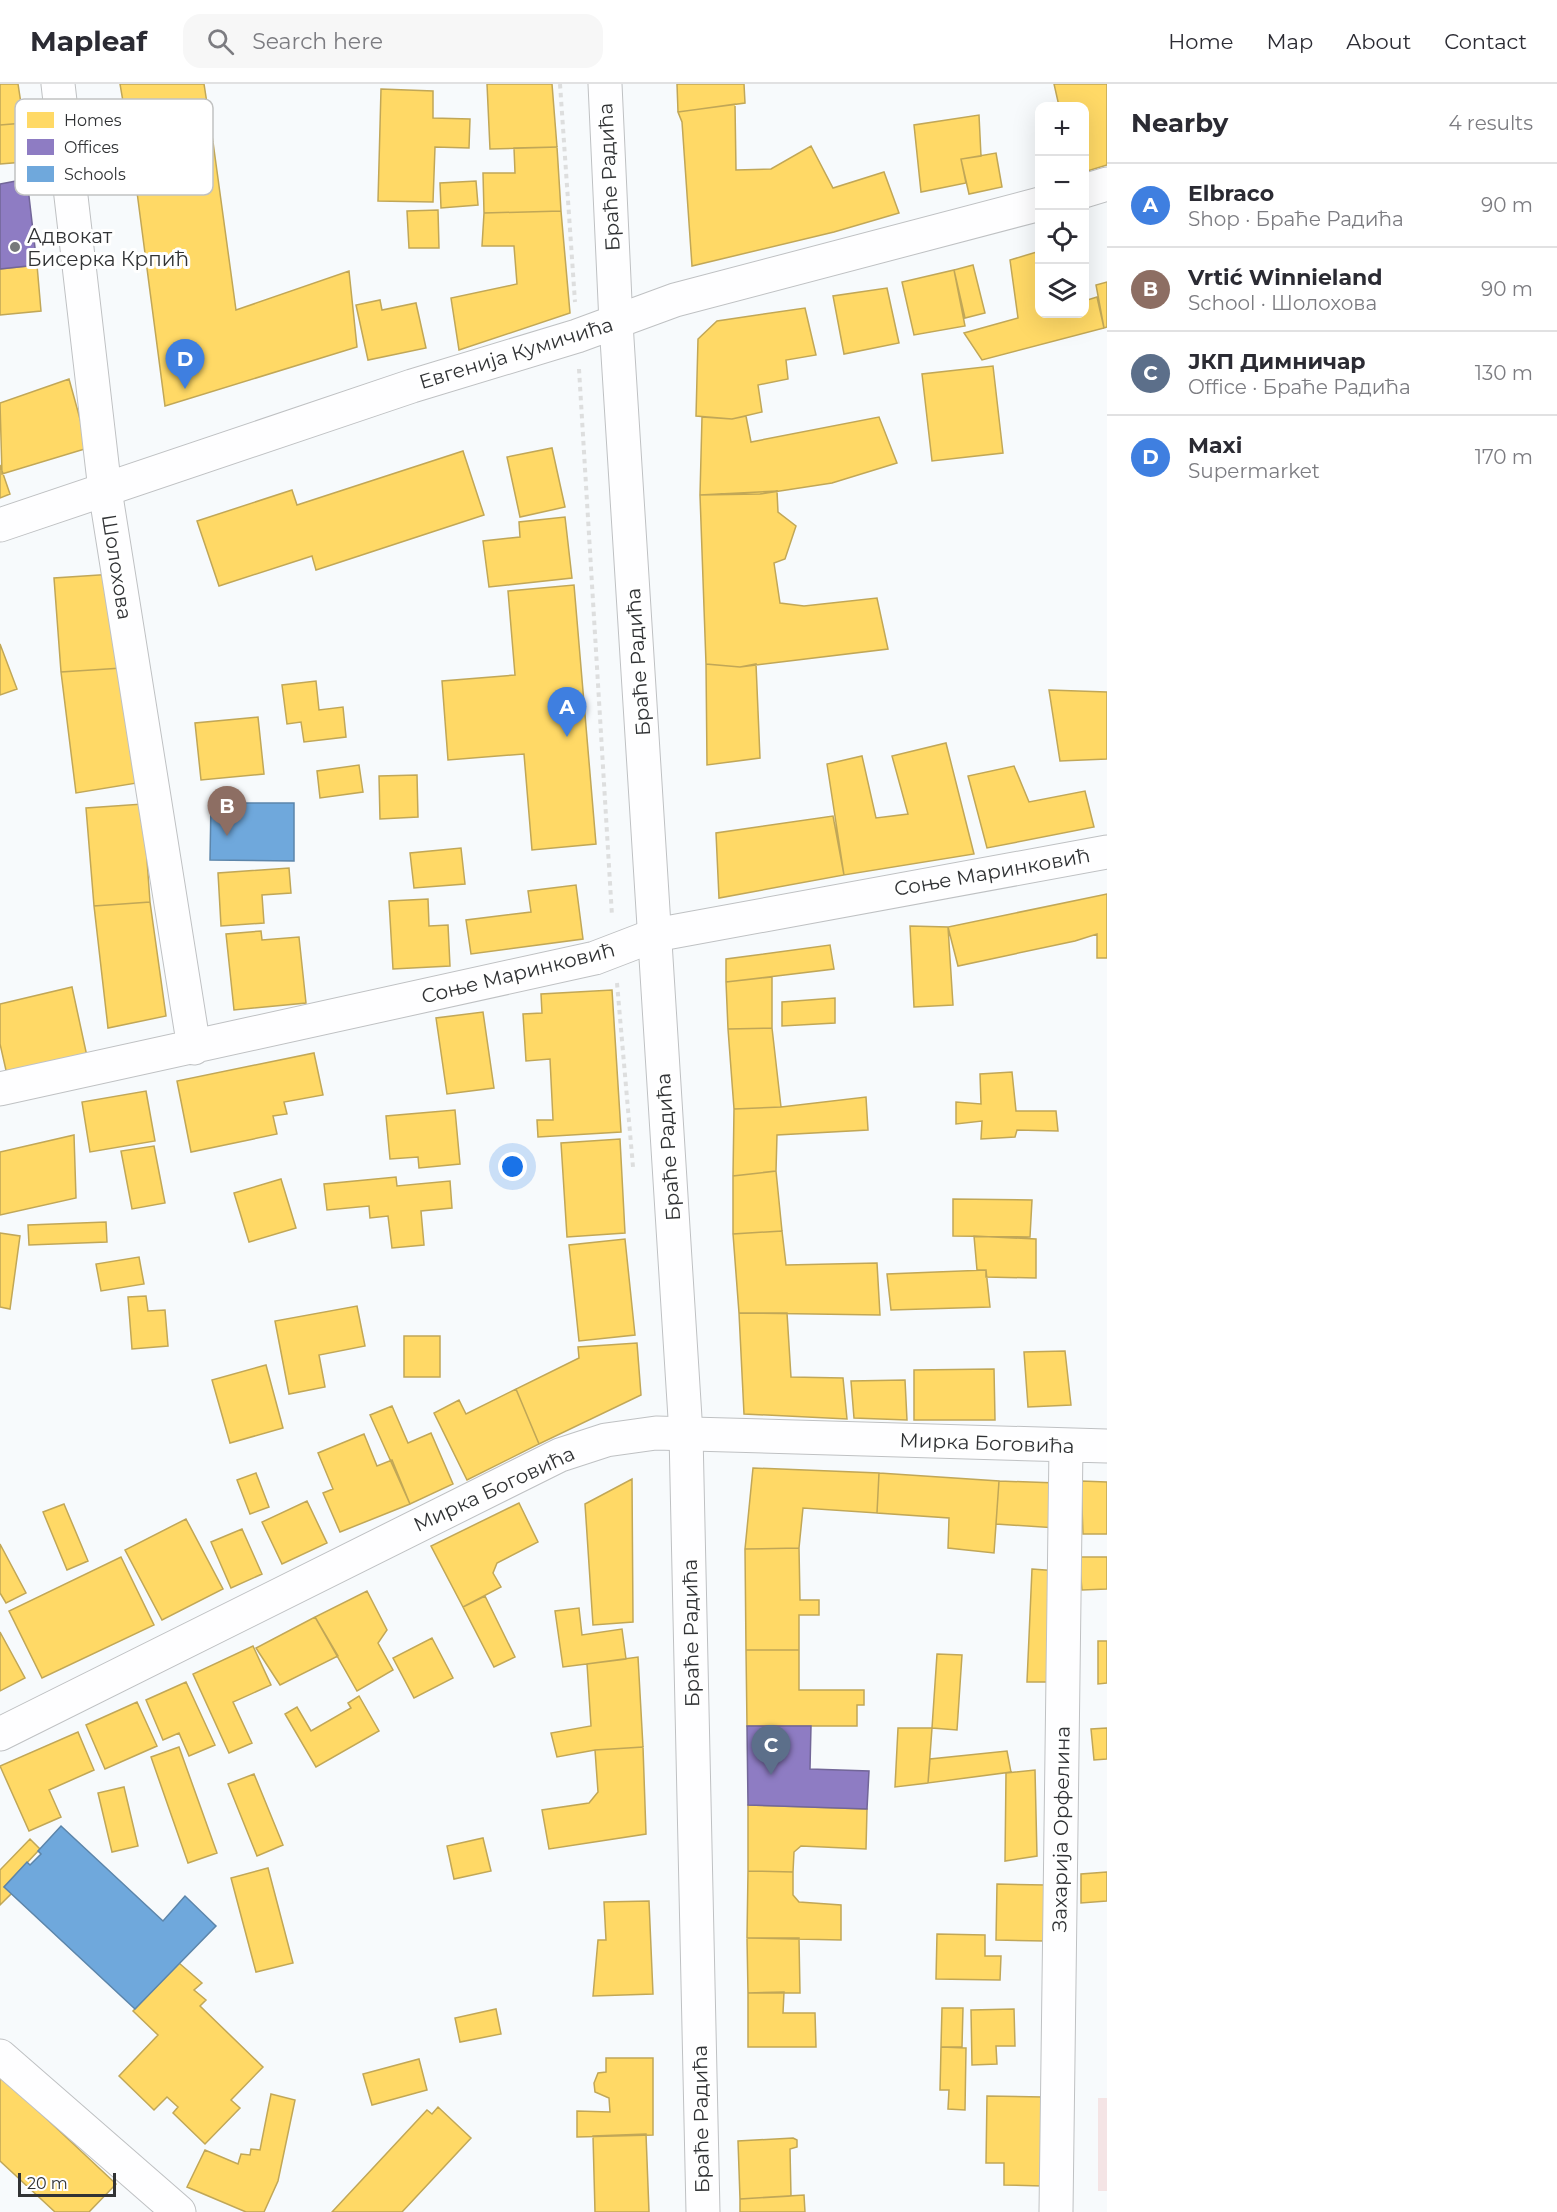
<!DOCTYPE html>
<html lang="en">
<head>
<meta charset="utf-8">
<style>
	:root { --surface:#fff; --page:#f7f7f7; --text:#2b2b33; --muted:#7c7c81; --line:#e1e1e2; --accent:#111827 }
	body { margin:0; font-family:Montserrat,sans-serif; background:var(--page); color:var(--text) }
	.controls { position:absolute; right:18px; top:18px; display:grid; overflow:hidden; border-radius:12px; box-shadow:0 6px 24px #0002 }
	.controls button { width:54px; height:54px; display:grid; place-items:center; padding:0; border:0; border-bottom:2px solid var(--line); background:var(--surface); color:var(--text); font:30px sans-serif }
	.scale { position:absolute; left:18px; bottom:15px; width:98px; box-sizing:border-box; padding-left:6px; border:3px solid #313335; border-top:0; font-size:16px; line-height:21px; white-space:nowrap; color:#313335; -webkit-text-stroke:4px #fff; paint-order:stroke }
	.you { position:absolute; left:513px; top:1083px; width:21px; height:21px; margin:-15px; border:4px solid #fff; border-radius:50%; background:#1a73e8; box-shadow:0 0 0 9px #1a73e833 }
	.badge { display:grid; place-items:center; width:39px; height:39px; border-radius:50%; background:var(--accent); color:#fff; font-size:20px; font-weight:700 }
	.pin { position:absolute; translate:-50% -50px; filter:drop-shadow(0 2px 3px #0008) }
	.pin::after { content:''; position:absolute; top:32px; width:21px; height:18px; background:inherit; clip-path:polygon(0 0,100% 0,50% 100%) }
	.list { margin:0; padding:0; list-style:none }
	h2 { display:flex; justify-content:space-between; align-items:center; height:78px; margin:0; padding:0 24px; font-size:26px }
	h2 small { font-size:20px; font-weight:400; color:var(--muted) }
	.list li { display:grid; grid-template-columns:39px 1fr auto; gap:18px; align-items:center; box-sizing:border-box; height:84px; padding:0 24px; border-top:2px solid var(--line) }
	.list b { display:block; font-size:22px; white-space:nowrap }
	.list p { margin:0; font-size:20px; white-space:nowrap; color:var(--muted) }
	.list em { font-size:20px; font-style:normal; color:var(--muted) }
	.icon { flex:none; width:33px; height:33px; fill:none; stroke:currentColor; stroke-width:2; stroke-linecap:round; stroke-linejoin:round }
	.map { position:relative; flex:none; width:1107px; height:2128px; overflow:hidden }
	header { display:flex; align-items:center; gap:36px; box-sizing:border-box; height:84px; padding:0 30px; background:var(--surface); border-bottom:2px solid var(--line) }
	header strong { font-size:28px }
	nav { display:flex; gap:33px; margin-inline-start:auto; font-size:21px }
	.search { width:420px; height:54px; background:var(--page); display:flex; align-items:center; gap:15px; box-sizing:border-box; padding:0 21px; border-radius:18px; color:var(--muted); font-size:22px }
	main { display:flex }
	aside { flex:1; background:var(--surface) }
	.map>svg:first-child { display:block }
	.green { fill:#f4e4e5 }
	.homes { fill:#ffd966; stroke:#c1a757; stroke-width:1.5 }
	.offices { fill:#8e7cc3; stroke:#726698; stroke-width:1.5 }
	.schools { fill:#6fa8dc; stroke:#5c85aa; stroke-width:1.5 }
	.lines { fill:none; stroke-linecap:round; stroke-linejoin:round }
	.minor-casing { stroke:#bfc1c3; stroke-width:35 }
	.tertiary-casing { stroke:#bfc1c3; stroke-width:35 }
	.path { stroke:#dddede; stroke-width:4; stroke-dasharray:4.5 4.5; stroke-linecap:butt }
	.minor { stroke:#fefeff; stroke-width:33 }
	.tertiary { stroke:#fefeff; stroke-width:33 }
	.poi-dot { fill:#76797b; stroke:#fff; stroke-width:2 }
	.labels { text-anchor:middle; stroke-width:6; stroke-linejoin:round; paint-order:stroke }
	.street-label { font-size:20px; fill:#313335; stroke:#fff }
	.poi-label { font-size:20px; fill:#313335; stroke:#fff; text-anchor:start }
	.key { fill:#fff; stroke:#c1c2c2; stroke-width:1.5 }
	.key-label { font-size:16px; fill:#313335 }
</style>
</head>
<body>
<header>
<strong>Mapleaf</strong>
<div class="search"><svg class="icon" aria-label="search" viewBox="0 0 24 24"><circle cx="10" cy="10" r="6"/><path d="M15 15l6 6"/></svg>Search here</div>
<nav><a>Home</a><a>Map</a><a>About</a><a>Contact</a></nav>
</header>
<main>
<div class="map">
<svg width="1107" height="2128" viewBox="0 0 1107 2128">
	<rect width="100%" height="100%" fill="#f7fafc"/>
	<!-- green -->
	<path class="green" d="M1098,2014H1107V2107H1098Z"/>
	<!-- homes -->
	<path class="homes" d="M0,0H18L24,39L0,41Z
		M120,0H204L213,58L132,70Z
		M487,0H552L557,63L490,65Z
		M677,0H744L745,19L678,28Z
		M1054,0H1107V81L1084,88V22H1059Z
		M381,5L433,7V34L470,35L469,64L435,63L433,118L378,117Z
		M735,20L736,86L771,85L811,62L833,104L884,88L899,129L834,148L692,182L682,38L678,28Z
		M979,31L981,72L961,75L966,99L921,108L914,41Z
		M24,39V78L0,80V41Z
		M213,58L236,226L349,187L357,263L165,322L132,70Z
		M557,63L561,127L484,129L483,89H515L514,64Z
		M996,69L1002,103L969,110L961,75Z
		M476,97L478,121L441,124L440,99Z
		M438,126L439,164H409L407,127Z
		M561,127L570,229L459,266L451,214L517,200L514,162H482L484,129Z
		M1040,167V230H1084V217L1097,213L1104,244L982,276L964,249L1018,234L1010,176Z
		M37,181L41,227L0,231V185Z
		M973,181L985,229L965,234L954,186Z
		M954,186L965,242L914,251L902,198Z
		M1107,198V243L1104,244L1096,201Z
		M887,204L899,259L844,270L833,212Z
		M380,216L382,226L416,219L426,264L368,276L356,221Z
		M805,224L816,271L786,276L788,295L758,301L762,328L732,335L696,332L698,255L717,237Z
		M993,282L1003,369L932,377L922,290Z
		M69,295L88,364L2,390L0,319Z
		M746,332L751,358L879,333L897,379L832,399L760,410L700,411L702,333L732,335Z
		M552,364L565,423L520,433L507,373Z
		M463,367L484,431L316,486L312,472L219,502L197,437L292,406L297,421Z
		M0,381L10,410L0,414Z
		M777,407L778,428L796,442L785,475L774,479L780,519L804,522L877,514L888,565L740,583L706,580L700,411Z
		M565,433L572,494L489,503L483,457L520,453L519,438Z
		M114,490L122,584L61,588L54,494Z
		M574,501L596,760L532,766L524,670L448,676L442,597L515,591L508,507Z
		M0,560L17,605L0,611Z
		M706,580L740,583L756,580L760,674L707,681Z
		M122,584L137,699L76,709L61,588Z
		M316,597L319,626L343,623L346,653L304,658L301,638L287,640L282,601Z
		M1049,606L1107,608V675L1060,677Z
		M258,633L264,690L201,696L195,639Z
		M946,659L974,770L844,791L827,680L862,672L876,734L908,730L892,672Z
		M359,681L363,708L320,714L317,687Z
		M1014,682L1029,718L1085,707L1094,743L987,764L968,692Z
		M417,691L418,733L380,735L379,692Z
		M143,720L150,818L94,822L86,724Z
		M833,732L844,791L719,814L716,749Z
		M461,764L465,800L414,804L410,769Z
		M289,784L291,809L262,811L264,839L221,842L218,789Z
		M576,801L583,855L471,870L466,836L531,828L528,807Z
		M1107,810V874H1097V850L1075,857L958,882L948,843Z
		M428,815L429,842L448,841L450,882L393,885L389,817Z
		M150,818L166,932L108,944L94,822Z
		M910,842L948,843L953,921L914,923Z
		M261,847L262,856L299,853L306,919L234,926L226,850Z
		M830,861L834,885L726,898V875Z
		M772,893V944L728,945L726,898Z
		M72,903L88,977L8,995L0,960V920Z
		M612,906L621,1048L538,1053L537,1036H553L550,975L526,977L523,930L542,929L541,910Z
		M835,914V939L782,942V918Z
		M483,928L494,1004L447,1010L436,934Z
		M772,944L781,1023L734,1025L728,945Z
		M314,969L323,1011L284,1018L287,1030L273,1032L277,1050L191,1068L177,997Z
		M1012,988L1016,1027H1056L1058,1047L1017,1046L1015,1053L981,1055L982,1037L956,1040V1018L981,1020L980,990Z
		M146,1007L155,1057L90,1068L82,1018Z
		M866,1013L868,1046L777,1051L776,1087L733,1092L734,1025L781,1023Z
		M455,1026L460,1080L419,1084L418,1073L390,1075L386,1032Z
		M74,1051L76,1114L0,1131V1068Z
		M620,1055L625,1149L567,1153L561,1059Z
		M154,1062L165,1119L132,1125L121,1067Z
		M776,1087L782,1147L733,1150V1092Z
		M396,1093L397,1102L450,1097L452,1124L421,1127L424,1161L392,1164L388,1132L370,1134L369,1122L327,1126L324,1100Z
		M281,1095L296,1144L249,1158L234,1109Z
		M953,1115L1032,1116L1030,1153L953,1152Z
		M106,1138L107,1158L29,1161L28,1141Z
		M782,1147L786,1181L877,1179L880,1231L739,1229L733,1150Z
		M0,1149L20,1152L10,1225L0,1223Z
		M974,1152L1036,1155V1194L986,1193V1186H977Z
		M625,1155L635,1251L579,1257L569,1161Z
		M139,1173L144,1200L101,1207L96,1180Z
		M986,1186L990,1223L891,1226L887,1190Z
		M146,1212L148,1227L165,1226L168,1262L132,1265L128,1213Z
		M357,1222L365,1262L319,1271L325,1303L289,1310L275,1237Z
		M739,1229H787L791,1293L843,1294L847,1335L744,1330Z
		M404,1252H440V1293H404Z
		M637,1259L641,1311L539,1360L516,1305L579,1274L578,1263Z
		M1065,1267L1071,1321L1028,1323L1024,1268Z
		M266,1281L283,1344L230,1359L212,1296Z
		M994,1285L995,1336H914V1286Z
		M905,1296L907,1336L854,1334L851,1297Z
		M516,1305L539,1360L467,1396L434,1329L459,1316L466,1330Z
		M392,1322L408,1359L431,1349L453,1400L410,1420L370,1331Z
		M364,1350L377,1382L392,1376L410,1420L340,1448L323,1409L333,1405L318,1369Z
		M753,1384L879,1389L877,1429L803,1424L799,1464L745,1465Z
		M256,1389L269,1423L250,1430L237,1396Z
		M879,1389L999,1397L994,1469L948,1464L949,1434L877,1429Z
		M632,1395L633,1538L593,1541L585,1420Z
		M999,1397L1057,1399V1444L996,1440Z
		M1081,1397L1107,1398V1450H1083Z
		M307,1417L327,1459L282,1480L262,1438Z
		M519,1419L538,1458L497,1479L493,1489L501,1503L463,1523L431,1462Z
		M64,1420L88,1477L67,1486L43,1428Z
		M186,1435L223,1505L162,1536L125,1466Z
		M242,1445L262,1490L231,1504L211,1458Z
		M0,1460L26,1509L6,1519L0,1509Z
		M799,1464L800,1516H819V1531H799V1566H746L745,1465Z
		M121,1473L154,1541L42,1594L9,1527Z
		M1079,1473H1107V1505L1082,1506Z
		M1032,1485L1058,1487L1055,1598H1027Z
		M367,1507L387,1546L378,1559L393,1586L357,1607L315,1533Z
		M485,1512L515,1573L494,1583L463,1523Z
		M579,1524L582,1551L622,1545L626,1575L563,1583L555,1527Z
		M315,1533L338,1572L280,1601L256,1564Z
		M0,1548L25,1594L0,1607Z
		M432,1554L453,1594L414,1614L393,1574Z
		M1098,1557H1107V1599L1098,1600Z
		M253,1562L271,1601L233,1618L252,1659L229,1669L193,1590Z
		M746,1566H799V1606H864V1621H857V1642H747Z
		M937,1570L962,1571L957,1646L932,1644Z
		M638,1573L643,1663L595,1666L557,1673L551,1649L591,1642L587,1580Z
		M186,1598L215,1661L189,1672L179,1649L163,1656L146,1616Z
		M359,1612L379,1647L316,1683L285,1630L297,1623L311,1647L351,1624L348,1619Z
		M137,1618L157,1662L105,1685L86,1641Z
		M898,1644H932L928,1699L895,1703Z
		M1107,1644V1675L1094,1676L1091,1645Z
		M78,1648L94,1686L49,1706L61,1733L29,1747L0,1682Z
		M179,1663L217,1769L188,1779L151,1673Z
		M643,1663L646,1750L549,1765L542,1726L589,1719L598,1708L595,1666Z
		M1007,1667L1011,1688L928,1699L930,1675Z
		M1035,1686L1037,1772L1005,1777L1006,1689Z
		M254,1690L283,1761L257,1772L228,1700Z
		M124,1703L138,1762L112,1768L98,1709Z
		M748,1721L867,1725L866,1765L801,1762L794,1768L793,1788L748,1787Z
		M483,1754L491,1787L454,1795L447,1762Z
		M30,1755L40,1765L4,1803L12,1809L0,1821V1786Z
		M268,1784L293,1879L256,1888L231,1794Z
		M748,1787L793,1788V1811L799,1818L841,1821V1856L747,1854Z
		M1107,1788V1817L1081,1819V1790Z
		M997,1800L1045,1801L1044,1857L996,1856Z
		M649,1817L653,1910L593,1912L598,1856H606L604,1818Z
		M937,1850L985,1851V1872H1001L1000,1896L936,1895Z
		M747,1854H799L800,1909H748Z
		M179,1879L202,1899L194,1906L206,1916L200,1922L263,1983L231,2016L240,2024L205,2060L173,2029L178,2023L167,2013L154,2026L119,1992L158,1951L133,1927Z
		M784,1908L783,1929H815L816,1963H748V1909Z
		M942,1924H963L962,1963H941Z
		M496,1925L501,1950L460,1958L455,1934Z
		M1014,1925L1015,1962H996L997,1980L972,1981L971,1926Z
		M941,1963L966,1964L965,2026L948,2025L949,2006H940Z
		M606,1974H653V2051L577,2053V2027L610,2028L609,2014L595,2008L594,1999L598,1989L606,1988Z
		M419,1975L427,2006L372,2021L363,1990Z
		M0,1991L116,2100L89,2128H55L0,2077Z
		M271,2010L295,2016L278,2097L264,2128H246L187,2103L205,2066L238,2080L241,2070L250,2071L251,2065L260,2066Z
		M987,2012L1043,2013L1042,2102L1004,2101V2079H986Z
		M438,2023L471,2054L402,2128H332L427,2026L432,2030Z
		M646,2050L649,2128H595L593,2052Z
		M793,2054L797,2056V2063L790,2065L791,2112L740,2115L738,2057Z
		M804,2111L805,2128H740V2115Z"/>
	<!-- offices -->
	<path class="offices" d="M27,95L37,181L0,185V100Z
		M747,1642H811L810,1685L869,1687L867,1725L748,1721Z"/>
	<!-- schools -->
	<path class="schools" d="M211,719H294V777L210,776Z
		M61,1742L163,1837L185,1812L216,1842L135,1925L4,1803L27,1778L30,1781L41,1770L38,1767Z"/>
	<g class="lines">
		<!-- minor casing -->
		<g class="minor-casing">
			<path id="minor" d="M58,0L105,406L194,964
				M0,1005L595,874L655,851L1107,768
				M0,1650L560,1371L606,1356L656,1349L1107,1362
				M0,1972L179,2128
				M1056,2128L1066,1362"/>
		</g>
		<!-- tertiary casing -->
		<g class="tertiary-casing">
			<path id="tertiary" d="M605,0L616,239L686,1350L703,2128
				M1084,107L1107,100
				M0,441L412,302L577,252L675,216L1040,120"/>
		</g>
		<!-- path -->
		<path class="path" d="M560,0L575,218
			M579,285L612,832
			M617,899L633,1083"/>
		<!-- minor -->
		<use href="#minor" class="minor"/>
		<!-- tertiary -->
		<use href="#tertiary" class="tertiary"/>
	</g>
	<!-- markers -->
	<circle class="poi-dot" cx="15" cy="163" r="6"/>
	<g class="labels">
		<!-- street labels -->
		<g class="street-label">
			<text transform="translate(609 93) rotate(-93)" y="7">Браће Радића</text>
			<text transform="translate(516 269) rotate(-17)" y="7">Евгенија Кумичића</text>
			<text transform="translate(117 483) rotate(81)" y="7">Шолохова</text>
			<text transform="translate(638 578) rotate(-94)" y="7">Браће Радића</text>
			<text transform="translate(992 788) rotate(-10)" y="7">Соње Маринковић</text>
			<text transform="translate(518 889) rotate(-14)" y="7">Соње Маринковић</text>
			<text transform="translate(668 1063) rotate(-94)" y="7">Браће Радића</text>
			<text transform="translate(987 1359) rotate(2)" y="7">Мирка Боговића</text>
			<text transform="translate(494 1405) rotate(-25)" y="7">Мирка Боговића</text>
			<text transform="translate(691 1549) rotate(-91)" y="7">Браће Радића</text>
			<text transform="translate(1061 1745) rotate(-89)" y="7">Захарија Орфелина</text>
			<text transform="translate(701 2035) rotate(-91)" y="7">Браће Радића</text>
		</g>
		<!-- poi labels -->
		<g class="poi-label">
			<text x="27" y="159">Адвокат<tspan x="27" dy="23">Бисерка Крпић</tspan></text>
		</g>
	</g>
	<!-- legend -->
	<rect x="15" y="15" width="198" height="96" rx="9" class="key"/>
	<rect x="27" y="28" width="27" height="16" fill="#ffd966"/>
	<rect x="27" y="55" width="27" height="16" fill="#8e7cc3"/>
	<rect x="27" y="82" width="27" height="16" fill="#6fa8dc"/>
	<g class="key-label">
		<text x="64" y="42">Homes</text>
		<text x="64" y="69">Offices</text>
		<text x="64" y="96">Schools</text>
	</g>
</svg>
<div class="controls">
<button>+</button>
<button>−</button>
<button><svg class="icon" aria-label="locate" viewBox="0 0 24 24"><circle cx="12" cy="12" r="6"/><path d="M12 2v4M12 18v4M2 12h4M18 12h4"/></svg></button>
<button><svg class="icon" aria-label="layers" viewBox="0 0 24 24"><path d="M12 4l9 5-9 5-9-5zM3 14l9 5 9-5"/></svg></button>
</div>
<div class="scale">20 m</div>
<div class="you"></div>
<div class="pin badge" style="left:567px;top:653px;background:#3f7fe0">A</div>
<div class="pin badge" style="left:227px;top:752px;background:#8d6e63">B</div>
<div class="pin badge" style="left:771px;top:1691px;background:#5c6f8a">C</div>
<div class="pin badge" style="left:185px;top:305px;background:#3f7fe0">D</div>
</div>
<aside>
<h2>Nearby<small>4 results</small></h2>
<ul class="list">
<li><span class="badge" style="background:#3f7fe0">A</span><div><b>Elbraco</b><p>Shop · Браће Радића</p></div><em>90 m</em></li>
<li><span class="badge" style="background:#8d6e63">B</span><div><b>Vrtić Winnieland</b><p>School · Шолохова</p></div><em>90 m</em></li>
<li><span class="badge" style="background:#5c6f8a">C</span><div><b>ЈКП Димничар</b><p>Office · Браће Радића</p></div><em>130 m</em></li>
<li><span class="badge" style="background:#3f7fe0">D</span><div><b>Maxi</b><p>Supermarket</p></div><em>170 m</em></li>
</ul>
</aside>
</main>
</body>
</html>
